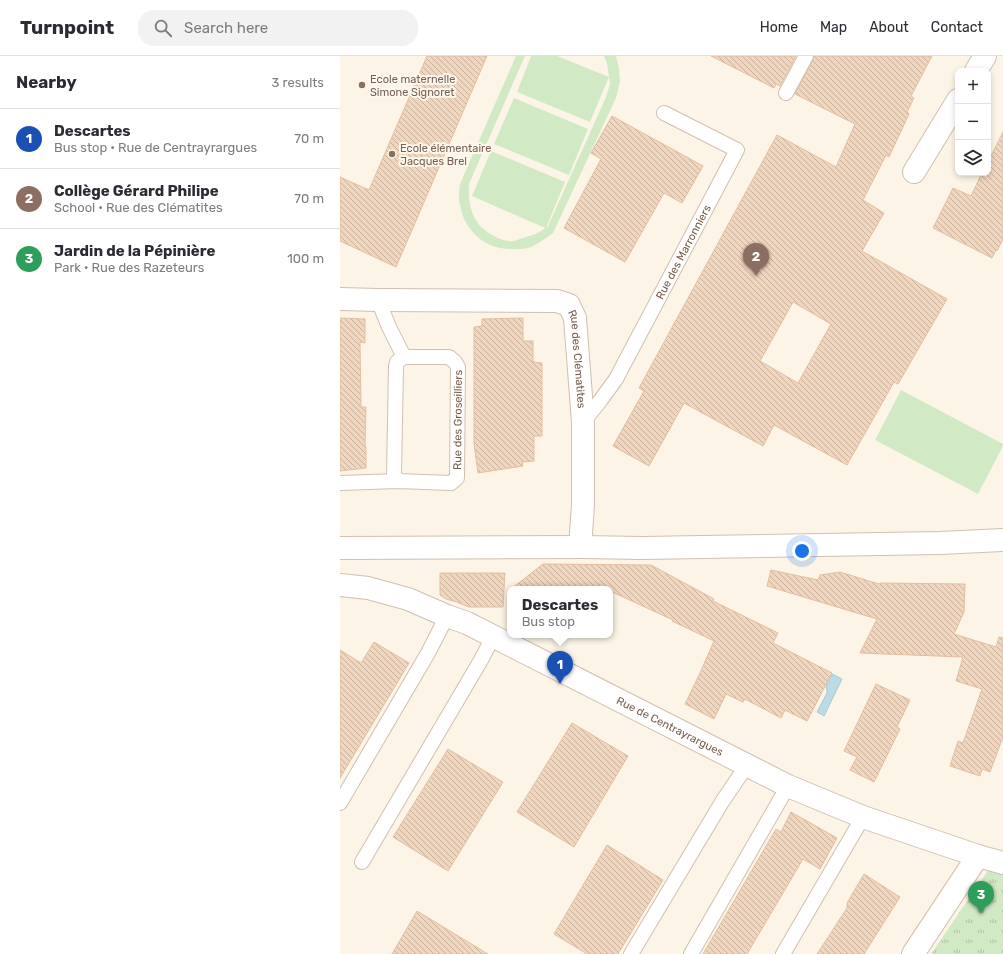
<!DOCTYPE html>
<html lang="en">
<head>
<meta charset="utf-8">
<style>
	:root { --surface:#fff; --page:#f2f2f3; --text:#2b2b33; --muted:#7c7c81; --line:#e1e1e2; --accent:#2563eb }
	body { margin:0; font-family:Rubik,sans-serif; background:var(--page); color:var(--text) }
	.controls { position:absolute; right:12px; top:12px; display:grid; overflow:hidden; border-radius:8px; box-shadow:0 2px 6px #0003 }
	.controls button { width:36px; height:36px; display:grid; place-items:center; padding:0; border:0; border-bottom:1px solid var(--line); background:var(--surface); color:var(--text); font:20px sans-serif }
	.you { position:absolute; left:462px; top:495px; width:14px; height:14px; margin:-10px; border:3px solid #fff; border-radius:50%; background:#1a73e8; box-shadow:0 0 0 6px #1a73e833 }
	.badge { display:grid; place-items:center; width:26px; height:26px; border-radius:50%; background:var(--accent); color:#fff; font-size:13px; font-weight:700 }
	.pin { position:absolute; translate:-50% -33px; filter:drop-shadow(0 1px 2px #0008) }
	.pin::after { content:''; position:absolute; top:21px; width:14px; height:12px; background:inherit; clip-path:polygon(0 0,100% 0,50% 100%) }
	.popup { position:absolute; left:167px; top:530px; width:106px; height:52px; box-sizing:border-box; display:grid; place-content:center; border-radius:8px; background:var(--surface); filter:drop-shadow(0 1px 3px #0005); font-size:13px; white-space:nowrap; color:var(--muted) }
	.popup b { font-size:15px; color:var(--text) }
	.popup::after { content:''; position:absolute; left:50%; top:100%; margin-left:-8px; border:8px solid transparent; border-top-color:var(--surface) }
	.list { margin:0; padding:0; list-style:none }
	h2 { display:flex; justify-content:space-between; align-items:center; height:52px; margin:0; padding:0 16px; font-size:17px }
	h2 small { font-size:13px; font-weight:400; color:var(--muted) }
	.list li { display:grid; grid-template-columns:26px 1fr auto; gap:12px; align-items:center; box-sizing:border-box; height:60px; padding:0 16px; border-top:1px solid var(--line) }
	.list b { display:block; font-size:15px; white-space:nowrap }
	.list p { margin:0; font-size:13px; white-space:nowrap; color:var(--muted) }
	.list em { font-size:13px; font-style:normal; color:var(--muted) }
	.icon { flex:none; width:22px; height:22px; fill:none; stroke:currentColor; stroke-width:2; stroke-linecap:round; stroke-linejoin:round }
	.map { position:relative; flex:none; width:663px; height:898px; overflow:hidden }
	header { display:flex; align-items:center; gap:24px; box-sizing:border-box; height:56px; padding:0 20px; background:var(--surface); border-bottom:1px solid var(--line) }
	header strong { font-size:19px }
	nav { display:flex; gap:22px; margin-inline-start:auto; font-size:14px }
	.search { width:280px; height:36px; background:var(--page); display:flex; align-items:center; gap:10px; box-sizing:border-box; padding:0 14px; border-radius:16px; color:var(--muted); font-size:15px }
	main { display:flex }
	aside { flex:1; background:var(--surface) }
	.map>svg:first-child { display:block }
	.grass { fill:#d2e9c6 }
	.park { fill:url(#park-tufts) }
	.water { fill:#bcdce5; stroke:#a2cbd7 }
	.building { fill:url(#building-back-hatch); stroke:#e3bea0; fill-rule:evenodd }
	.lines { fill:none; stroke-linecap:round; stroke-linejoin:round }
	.service-casing { stroke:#cfc0b0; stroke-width:16 }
	.minor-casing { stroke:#cfc0b0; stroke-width:24 }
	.tertiary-casing { stroke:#cfc0b0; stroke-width:24 }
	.service { stroke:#fff; stroke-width:14 }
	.minor { stroke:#fff; stroke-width:22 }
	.tertiary { stroke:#fff; stroke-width:22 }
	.education-dot { fill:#8d6e63; stroke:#fef9ed; stroke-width:1.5 }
	.labels { text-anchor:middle; stroke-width:4; stroke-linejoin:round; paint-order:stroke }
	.education-label { font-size:11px; fill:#785e54; stroke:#fef9ed; text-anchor:start }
	.street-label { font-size:11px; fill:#755d4c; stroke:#fef9ed }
</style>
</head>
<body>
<header>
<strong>Turnpoint</strong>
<div class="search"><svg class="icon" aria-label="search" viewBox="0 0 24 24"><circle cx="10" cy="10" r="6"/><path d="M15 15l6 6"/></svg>Search here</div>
<nav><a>Home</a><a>Map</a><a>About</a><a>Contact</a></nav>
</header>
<main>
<aside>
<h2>Nearby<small>3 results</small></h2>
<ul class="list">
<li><span class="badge" style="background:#1a4fb4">1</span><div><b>Descartes</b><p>Bus stop · Rue de Centrayrargues</p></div><em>70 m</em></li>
<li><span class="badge" style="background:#8d6e63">2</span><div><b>Collège Gérard Philipe</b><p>School · Rue des Clématites</p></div><em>70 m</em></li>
<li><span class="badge" style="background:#2e9e5b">3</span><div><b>Jardin de la Pépinière</b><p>Park · Rue des Razeteurs</p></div><em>100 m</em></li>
</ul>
</aside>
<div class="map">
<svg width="663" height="898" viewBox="0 0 663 898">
	<defs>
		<pattern id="park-tufts" width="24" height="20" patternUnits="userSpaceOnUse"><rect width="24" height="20" fill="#d2e9c6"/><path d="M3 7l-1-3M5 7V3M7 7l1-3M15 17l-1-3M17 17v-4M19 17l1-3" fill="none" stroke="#afc0a3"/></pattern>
		<pattern id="building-back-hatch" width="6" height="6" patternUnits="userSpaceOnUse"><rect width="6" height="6" fill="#f1d6bf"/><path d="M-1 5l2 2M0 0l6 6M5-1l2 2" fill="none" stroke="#c8b19d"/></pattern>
	</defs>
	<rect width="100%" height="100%" fill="#fcf5e7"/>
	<!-- grass -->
	<path class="grass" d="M176,0H185L129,128C128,150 132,169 154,180C159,183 168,186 174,185C178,184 182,182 186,181C194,179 199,177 205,172L132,140L151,95L225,126L206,172L208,170L266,41L270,28L267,7L264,0H276L279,12L280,26L276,42L213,177C207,181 201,186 195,189C187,194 177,193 168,193C144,192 124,174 120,149C118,142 119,135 120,128Z
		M191,0H217L269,21L250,66L177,36Z
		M174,42L248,73L229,119L154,88Z
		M561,334L663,388V390L638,438L535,384Z"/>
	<!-- park -->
	<path class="park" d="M649,813L663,818V898H591Z"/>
	<!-- water -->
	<path class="water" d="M492,618L502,623L484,660L477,656L487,637V635L486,630Z"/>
	<!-- building -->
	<path class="building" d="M87,0H147L56,211L0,185V121L29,134Z
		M371,0H456L440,30L436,28L434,32Z
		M474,0H592L571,40L574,42L567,56L569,58L549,101L546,99L523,144L544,157L522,195L607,243L558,328L554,326L507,409L434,369L423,390L344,347L309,410L273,390L304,335L299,332L437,79L496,111L515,68L455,38L473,4ZM453,246L491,268L458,327L420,305Z
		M272,60L363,110L342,147L324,137L285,206L224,172L261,103L251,97Z
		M663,76V183L657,195L656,194L652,202L593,172L613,132L631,140L642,117H648V106Z
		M0,262L25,263V287L20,286L21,351H26L25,391H26V412L0,415Z
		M183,262V285H193V306L202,307V380H194V405L182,406L183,410L138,417L134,387V271L142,270V263Z
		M203,508L311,509L374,543L373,545L438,577L433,587L492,617L467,665L445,654L441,662L405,643L403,646L386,638L374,663L345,648L360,617L374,585L332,565L333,564L270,535V533H171Z
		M431,514L478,524L480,519L500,516L539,528L540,527L625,528L624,556L614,578L656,591L659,581L663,582V681L650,716L642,713L640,720L610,710L618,685L623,687L642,633L616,625L623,601L520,597L537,563L427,530Z
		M100,517H165L163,551H129L117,546L106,543L100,539Z
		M34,586L69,607L0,722V594L21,607Z
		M536,628L570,644L557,671L560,673L534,726L510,714L517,701L504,695Z
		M232,667L288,700L234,791L177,756Z
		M108,693L163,726L108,815L53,781Z
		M451,756L497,782L480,813L463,803L407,898H363L436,773L441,776Z
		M267,789L323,824L278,898H247L214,878Z
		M524,818L560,841L524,898H477L507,852V847Z
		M77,855L148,898H52Z"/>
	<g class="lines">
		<!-- service casing -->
		<g class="service-casing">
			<g id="service">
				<path d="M446,37L466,0"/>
				<path d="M38,244L49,271L64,301"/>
				<path id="s1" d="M243,366L260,345L276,323L397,94L324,57"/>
				<path id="s2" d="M0,427L58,425L111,427L117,422L118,311L115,306L109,301H64L57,306L56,310L54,419L58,425"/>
				<path d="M0,747L88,597L107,560"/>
				<path d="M22,806L141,604L153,581"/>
				<path d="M291,898L382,746L407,709"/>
				<path d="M351,898L448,730"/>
				<path d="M443,898L523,761"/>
			</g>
		</g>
		<!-- minor casing -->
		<g class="minor-casing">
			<g id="minor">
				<path d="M636,15L645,0"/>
				<path d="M574,116L618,44"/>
				<path id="s3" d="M0,243L38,244L217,245L229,249L235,262L243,366V449L241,477L242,491"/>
				<path id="s4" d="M0,529L28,532L68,543L107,560L127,567L448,730L523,761L638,800L663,807"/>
				<path d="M573,898L638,800"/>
			</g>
		</g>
		<!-- tertiary casing -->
		<g class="tertiary-casing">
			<path id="tertiary" d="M0,492L242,491L302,492L600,487L663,484"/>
		</g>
		<!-- service -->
		<use href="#service" class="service"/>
		<!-- minor -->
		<use href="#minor" class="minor"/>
		<!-- tertiary -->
		<use href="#tertiary" class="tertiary"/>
	</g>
	<!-- markers -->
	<g class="education-dot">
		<circle cx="22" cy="29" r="4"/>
		<circle cx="52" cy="98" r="4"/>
	</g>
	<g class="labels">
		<!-- education labels -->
		<g class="education-label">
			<text x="30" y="27">Ecole maternelle<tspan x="30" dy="13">Simone Signoret</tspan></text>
			<text x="60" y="96">Ecole élémentaire<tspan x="60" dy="13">Jacques Brel</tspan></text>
		</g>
		<!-- street labels -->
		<g class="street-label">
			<text dy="4" stroke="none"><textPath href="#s1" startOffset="198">Rue des Marronniers</textPath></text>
			<text dy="4" stroke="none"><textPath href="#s3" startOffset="285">Rue des Clématites</textPath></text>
			<text dy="4" stroke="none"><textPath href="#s2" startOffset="177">Rue des Groseilliers</textPath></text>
			<text dy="4" stroke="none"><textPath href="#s4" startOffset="361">Rue de Centrayrargues</textPath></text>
		</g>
	</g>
</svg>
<div class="controls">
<button>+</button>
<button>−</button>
<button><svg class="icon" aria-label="layers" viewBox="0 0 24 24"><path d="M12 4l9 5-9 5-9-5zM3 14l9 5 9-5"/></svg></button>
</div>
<div class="you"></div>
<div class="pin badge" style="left:220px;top:628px;background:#1a4fb4">1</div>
<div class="popup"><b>Descartes</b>Bus stop</div>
<div class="pin badge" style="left:416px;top:220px;background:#8d6e63">2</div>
<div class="pin badge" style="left:641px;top:858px;background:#2e9e5b">3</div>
</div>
</main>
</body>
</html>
